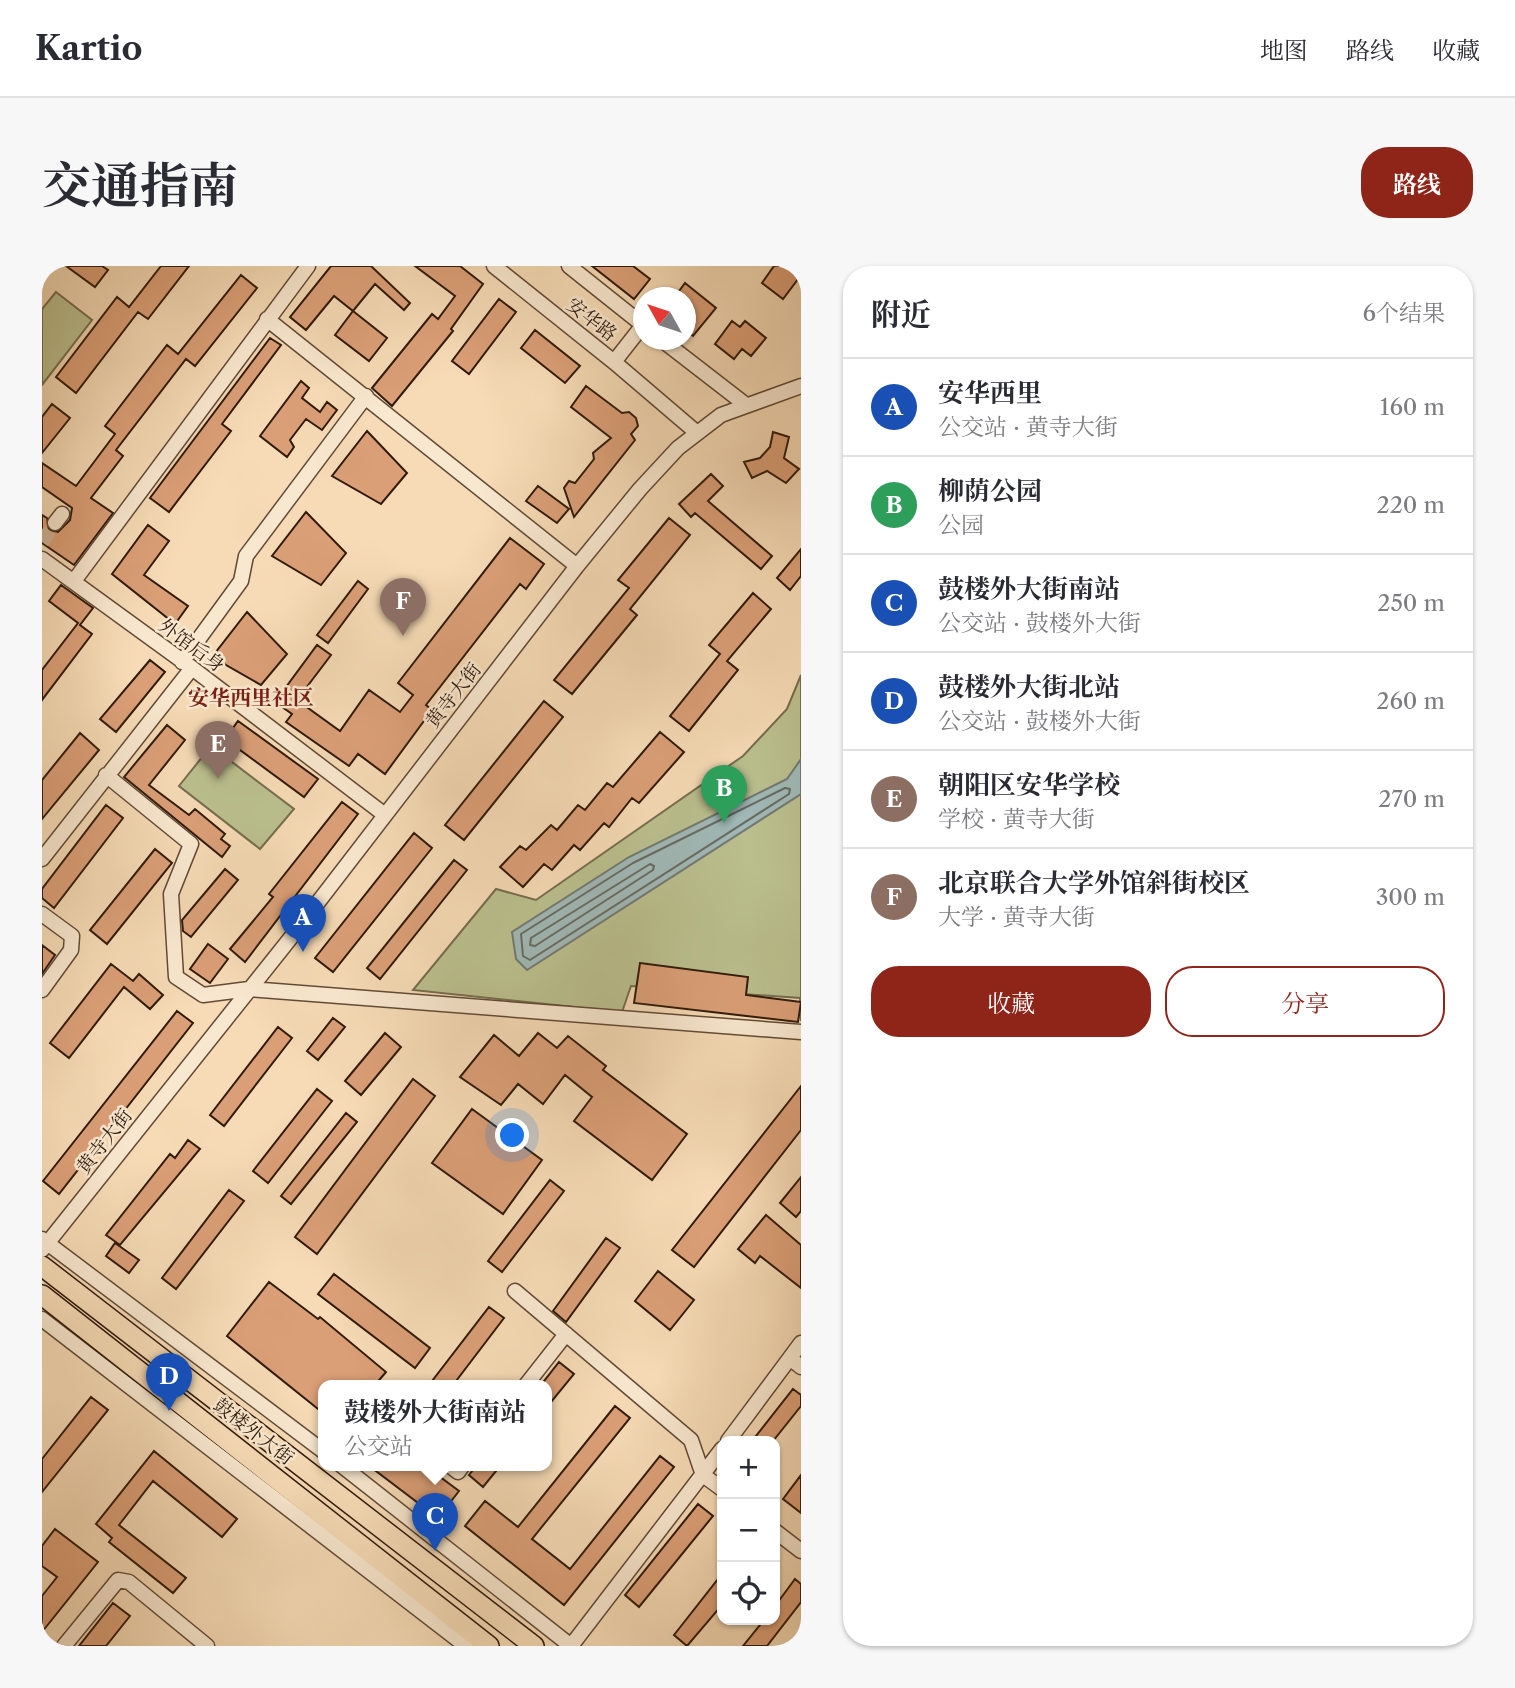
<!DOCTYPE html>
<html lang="zh">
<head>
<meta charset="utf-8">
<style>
	:root { --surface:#fff; --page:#f7f7f7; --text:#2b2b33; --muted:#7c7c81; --line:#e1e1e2; --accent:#8f2418 }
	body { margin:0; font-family:"Libre Caslon Text","Noto Serif SC",serif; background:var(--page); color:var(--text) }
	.controls { position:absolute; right:21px; bottom:21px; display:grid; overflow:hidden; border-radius:14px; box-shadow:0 2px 5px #0004 }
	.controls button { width:63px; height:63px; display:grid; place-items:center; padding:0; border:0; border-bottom:2px solid var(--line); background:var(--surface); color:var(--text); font:35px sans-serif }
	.compass { position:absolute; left:591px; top:21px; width:63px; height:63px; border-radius:50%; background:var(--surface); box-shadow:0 2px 5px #0004; rotate:310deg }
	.you { position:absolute; left:471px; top:870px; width:24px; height:24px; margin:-18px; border:5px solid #fff; border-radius:50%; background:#1a73e8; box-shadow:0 0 0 10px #1a73e833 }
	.badge { display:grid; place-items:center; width:46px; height:46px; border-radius:50%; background:var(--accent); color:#fff; font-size:23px; font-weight:700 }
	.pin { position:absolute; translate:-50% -58px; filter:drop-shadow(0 2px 4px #0008) }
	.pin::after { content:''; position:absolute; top:37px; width:24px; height:21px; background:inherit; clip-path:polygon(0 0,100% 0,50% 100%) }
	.popup { position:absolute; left:276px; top:1114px; width:234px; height:91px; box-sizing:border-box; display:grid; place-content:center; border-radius:14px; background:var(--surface); filter:drop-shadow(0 2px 5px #0005); font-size:23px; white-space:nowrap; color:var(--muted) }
	.popup b { font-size:26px; color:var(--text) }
	.popup::after { content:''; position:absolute; left:50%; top:100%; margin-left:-14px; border:14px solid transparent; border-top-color:var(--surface) }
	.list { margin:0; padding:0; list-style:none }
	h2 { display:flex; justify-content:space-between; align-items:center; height:91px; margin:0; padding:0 28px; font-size:30px }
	h2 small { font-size:23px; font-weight:400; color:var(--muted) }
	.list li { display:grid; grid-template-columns:46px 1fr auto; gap:21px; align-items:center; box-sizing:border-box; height:98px; padding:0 28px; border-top:2px solid var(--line) }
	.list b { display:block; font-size:26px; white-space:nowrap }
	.list p { margin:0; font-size:23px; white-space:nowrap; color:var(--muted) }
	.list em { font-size:23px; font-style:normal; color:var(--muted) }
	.actions { display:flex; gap:14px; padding:21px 28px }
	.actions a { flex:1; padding:16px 0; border:2px solid var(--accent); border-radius:28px; text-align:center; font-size:24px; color:var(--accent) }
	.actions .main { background:var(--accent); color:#fff }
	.icon { flex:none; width:38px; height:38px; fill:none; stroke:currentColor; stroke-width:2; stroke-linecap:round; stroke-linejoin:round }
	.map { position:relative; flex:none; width:759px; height:1380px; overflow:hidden; border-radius:28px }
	header { display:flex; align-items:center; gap:42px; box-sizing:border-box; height:98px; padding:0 35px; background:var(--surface); border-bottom:2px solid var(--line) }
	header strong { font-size:33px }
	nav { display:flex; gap:38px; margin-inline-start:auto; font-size:24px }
	.intro { display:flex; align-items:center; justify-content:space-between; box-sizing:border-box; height:168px; padding:0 42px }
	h1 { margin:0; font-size:49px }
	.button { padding:18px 32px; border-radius:28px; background:var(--accent); color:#fff; font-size:24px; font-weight:700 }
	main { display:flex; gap:42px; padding:0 42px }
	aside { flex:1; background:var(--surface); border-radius:28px; box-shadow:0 2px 5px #0004 }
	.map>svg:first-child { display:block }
	.green { fill:#bbc08f; stroke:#766d4e; stroke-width:2 }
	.water { fill:#a0b9b7; stroke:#737973; stroke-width:2 }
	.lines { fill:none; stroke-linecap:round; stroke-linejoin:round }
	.shore { stroke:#686a62; stroke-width:2 }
	.building { fill:#db9f77; stroke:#301a0c; stroke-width:2 }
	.minor-tunnel { stroke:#ceb494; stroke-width:14; stroke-dasharray:14 7; stroke-linecap:butt }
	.minor-casing { stroke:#624a36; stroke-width:17 }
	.major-casing { stroke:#301a0c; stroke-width:22 }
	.minor { stroke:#f9e8d0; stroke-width:14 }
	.major { stroke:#f6dbb6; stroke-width:19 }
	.labels { text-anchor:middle; stroke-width:5; stroke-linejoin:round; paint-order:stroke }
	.street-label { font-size:19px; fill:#301a0c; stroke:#f9e8d0 }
	.neighbourhood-label { font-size:21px; font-weight:bold; fill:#7a1f14; stroke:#f9e8d0 }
</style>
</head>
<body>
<header>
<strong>Kartio</strong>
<nav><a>地图</a><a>路线</a><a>收藏</a></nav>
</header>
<div class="intro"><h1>交通指南</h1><a class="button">路线</a></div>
<main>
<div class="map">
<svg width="759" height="1380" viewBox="0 0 759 1380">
	<rect width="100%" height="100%" fill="#f6dbb6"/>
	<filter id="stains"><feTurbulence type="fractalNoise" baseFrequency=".00286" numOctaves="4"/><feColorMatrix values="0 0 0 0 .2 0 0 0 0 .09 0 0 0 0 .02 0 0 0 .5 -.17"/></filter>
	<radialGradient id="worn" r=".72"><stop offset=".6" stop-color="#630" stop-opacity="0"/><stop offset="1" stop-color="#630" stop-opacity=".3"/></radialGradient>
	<!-- green -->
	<path class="green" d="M14,26L50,54L0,119V43Z
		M759,409V755L758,732L589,720L580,746L371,724L454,623L494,634L701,490L745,443Z
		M169,480L252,543L218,583L137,520Z"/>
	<!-- water -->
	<path class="water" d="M759,493V528L485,704L474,693L470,666L587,591L745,513Z"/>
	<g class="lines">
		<!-- shore -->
		<path class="shore" d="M743,522L748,523L747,528L488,694L481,690L479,668L591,597Z
			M608,598L612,600L611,604L493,680L488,679L489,672Z"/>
	</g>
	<!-- building -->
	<path class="building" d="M24,0H60L66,4L53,21Z
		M119,0H147L106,53L96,46L34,127L14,111L75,31L87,41Z
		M289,0H329L368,37L362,44L333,18L311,45L292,30L264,64L248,51Z
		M373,0H418L441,18L409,63L411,65L350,140L330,122L390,48L396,53L413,30Z
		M550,0H591L608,13L592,33Z
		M732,0H759V9L741,33L720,17Z
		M199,9L215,22L153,100L144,93L74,184L81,190L49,232L71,247L32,299L0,277V249L5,252L7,264L16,266L28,254L30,242L0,221V197L34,220L73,168L63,160L125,79L136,88Z
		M643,17L674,42L651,70L643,64V32H632Z
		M457,33L474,46L427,108L410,95Z
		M311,45L345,72L327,95L293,69Z
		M690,55L698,61L703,55L724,72L709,90L700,83L692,93L673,78Z
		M493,64L538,100L523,117L479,82Z
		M228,72L239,79L180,158L189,165L127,246L108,232Z
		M259,115L267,122L260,132L278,146L285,136L295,144L280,164L264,153L248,174L252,181L245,191L218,170Z
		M544,120L580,147L587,146L594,152L596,160L589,168L593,174L532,251L522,222L527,215L533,217L552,193L551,187L569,172L529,141Z
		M10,138L28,152L0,187V151Z
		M325,165L365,207L339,238L290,210Z
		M731,166L747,171L742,192L757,203L744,217L725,205L710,212L702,196L718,192L728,181Z
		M669,208L681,220L666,235L730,290L719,303L653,247L649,251L637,238Z
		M496,220L527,243L515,257L484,235Z
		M264,246L304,287L279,319L230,290Z
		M627,252L648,269L588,343L595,349L530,428L512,414L587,322L576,314Z
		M106,259L127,275L102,309L146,340L133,358L70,308Z
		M468,272L502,298L484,323L478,318L384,439L390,444L343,508L316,488L307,500L244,456L250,448L233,436L275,379L289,389L255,434L298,465L327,424L358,446L371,429L356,417Z
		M759,283V310L748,324L735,312Z
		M316,315L326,323L286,377L275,369Z
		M19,319L51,342L38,359L50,368L0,434V404L36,357L7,335Z
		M711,327L729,343L685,395L696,404L647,465L628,450L678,388L667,379Z
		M205,346L245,388L219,419L170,391Z
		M108,394L123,406L74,466L58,453Z
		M502,435L521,451L422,574L403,559Z
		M196,455L276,513L262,531L183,473Z
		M125,459L143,474L107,519L147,549L153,543L183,568L179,573L188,580L180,591L82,511Z
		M618,466L642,486L597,537L590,532L567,561L562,557L538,584L532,579L510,604L502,598L481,621L458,601L478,580L484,584L509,559L515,564L536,539L543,544L565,517L571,521Z
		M38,467L57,484L0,553V514Z
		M300,536L316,548L203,696L188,683L231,631L227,628Z
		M64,539L81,552L12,642L0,632V623Z
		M372,567L390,582L291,706L273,692Z
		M113,583L130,597L65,678L48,664Z
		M412,594L425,604L338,713L325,702Z
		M183,603L196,614L149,671L141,665L140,654Z
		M166,678L186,693L168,717L148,703Z
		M0,679L13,689L0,708Z
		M598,697L706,711L704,729L759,736L756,756L592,737Z
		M69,698L91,715L97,708L121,729L108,743L82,721L27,792L8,777Z
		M135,745L151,757L17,928L1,915Z
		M291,752L303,761L276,794L265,785Z
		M236,761L250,772L182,860L168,849Z
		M343,767L359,781L319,829L303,815Z
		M496,767L515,782L526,770L564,800L561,804L645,868L610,914L532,855L550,831L523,809L501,838L476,818L459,839L418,811L452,769L477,790Z
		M371,813L393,830L275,988L253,971Z
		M759,820V864L652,1001L630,984Z
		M275,823L290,835L226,917L211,905Z
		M430,843L500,894L461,948L390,897Z
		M304,847L315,856L249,938L239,930Z
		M146,874L158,883L78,979L64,969L128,888L133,892Z
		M759,911V945L754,951L738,937Z
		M508,914L522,925L460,1006L446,995Z
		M187,924L202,935L134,1023L120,1012Z
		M724,949L759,979V1022L718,990L713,997L696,983Z
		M564,972L578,982L524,1056L511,1045Z
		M73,977L97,994L87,1007L64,990Z
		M616,1005L652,1034L628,1064L593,1035Z
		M292,1008L388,1082L373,1102L276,1028Z
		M227,1016L276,1053L278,1051L344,1106L333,1119H281V1147L185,1070Z
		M447,1041L462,1052L411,1119H387Z
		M517,1096L532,1108L505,1141V1119H499Z
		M751,1123L759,1129V1140L731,1175H710Z
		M49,1131L66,1144L0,1226V1193Z
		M573,1140L588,1152L490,1273L528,1303L618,1190L632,1201L522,1339L423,1260L443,1235L476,1261Z
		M112,1185L195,1253L180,1271L111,1215L77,1259L144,1312L131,1327L67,1276L70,1272L54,1258Z
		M326,1199H382L417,1225L396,1252Z
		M435,1199H459L441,1221L427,1209Z
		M759,1209V1247L741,1233Z
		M656,1238L671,1250L597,1341L583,1329Z
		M13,1263L56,1296L0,1366V1330L15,1311L0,1300V1280Z
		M680,1308V1339L645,1380L632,1369Z
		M753,1313L759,1318V1336L725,1380H701L722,1354H733V1340Z
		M71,1337L88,1350L64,1380H37Z"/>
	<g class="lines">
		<!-- minor-tunnel -->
		<path class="minor-tunnel" d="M0,276L13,257"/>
		<!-- minor casing -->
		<g class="minor-casing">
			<path id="minor" d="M452,0L572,96L654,166
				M527,0L601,59L572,96
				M225,53L535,300
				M620,74L704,139
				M13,257L20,248
				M0,293L150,402L343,549
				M32,315L266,0
				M140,396L199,315L204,290L324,130
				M64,509L149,578L129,628L134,711L161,729L207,723L759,766
				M0,593L150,402
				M0,648L30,670L29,684L0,724
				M0,973L281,1185
				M0,984L247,674L535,300L598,223L636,182L679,149L759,120
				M473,1025L649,1174L661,1209L680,1223
				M0,1053L424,1380
				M748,1092L759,1101
				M484,1119L524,1068
				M686,1175L759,1077
				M299,1199L529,1380
				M407,1199L416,1206L421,1199
				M733,1265L759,1285
				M22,1380L76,1314L87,1316L165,1380
				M529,1380L680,1183"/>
		</g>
		<!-- major casing -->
		<g class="major-casing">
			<path id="major" d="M0,1000L492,1380
				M0,1029L447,1380"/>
		</g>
		<!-- minor -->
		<use href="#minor" class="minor"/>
		<!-- major -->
		<use href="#major" class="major"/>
	</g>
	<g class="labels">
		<!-- street labels -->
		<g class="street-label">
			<text transform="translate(550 53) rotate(38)" y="7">安华路</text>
			<text transform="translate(150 379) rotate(36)" y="7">外馆后身</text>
			<text transform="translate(411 429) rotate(-52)" y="7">黄寺大街</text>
			<text transform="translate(62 875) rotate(-52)" y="7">黄寺大街</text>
			<text transform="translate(212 1165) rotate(38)" y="7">鼓楼外大街</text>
		</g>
		<!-- neighbourhood labels -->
		<g class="neighbourhood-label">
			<text x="209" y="439">安华西里社区</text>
		</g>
	</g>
	<rect width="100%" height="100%" filter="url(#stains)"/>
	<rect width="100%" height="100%" fill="url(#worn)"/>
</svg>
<div class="controls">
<button>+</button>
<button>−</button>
<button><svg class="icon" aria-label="locate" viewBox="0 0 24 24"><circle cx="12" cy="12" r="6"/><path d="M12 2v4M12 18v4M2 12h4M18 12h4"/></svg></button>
</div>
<svg class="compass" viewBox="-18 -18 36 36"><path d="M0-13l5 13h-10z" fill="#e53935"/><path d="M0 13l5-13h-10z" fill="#7c7c81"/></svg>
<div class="you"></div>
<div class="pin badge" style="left:261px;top:686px;background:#1a4fb4">A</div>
<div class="pin badge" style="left:682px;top:557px;background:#2e9e5b">B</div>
<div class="pin badge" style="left:393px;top:1285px;background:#1a4fb4">C</div>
<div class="popup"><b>鼓楼外大街南站</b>公交站</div>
<div class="pin badge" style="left:127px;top:1145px;background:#1a4fb4">D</div>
<div class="pin badge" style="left:176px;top:513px;background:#8d6e63">E</div>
<div class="pin badge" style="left:361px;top:370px;background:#8d6e63">F</div>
</div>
<aside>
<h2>附近<small>6个结果</small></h2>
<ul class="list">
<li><span class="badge" style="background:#1a4fb4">A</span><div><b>安华西里</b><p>公交站 · 黄寺大街</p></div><em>160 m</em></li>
<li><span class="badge" style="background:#2e9e5b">B</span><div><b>柳荫公园</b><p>公园</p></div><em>220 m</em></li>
<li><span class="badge" style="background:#1a4fb4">C</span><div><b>鼓楼外大街南站</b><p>公交站 · 鼓楼外大街</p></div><em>250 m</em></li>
<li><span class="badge" style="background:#1a4fb4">D</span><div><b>鼓楼外大街北站</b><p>公交站 · 鼓楼外大街</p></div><em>260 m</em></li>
<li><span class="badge" style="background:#8d6e63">E</span><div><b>朝阳区安华学校</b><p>学校 · 黄寺大街</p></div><em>270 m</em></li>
<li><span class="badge" style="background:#8d6e63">F</span><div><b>北京联合大学外馆斜街校区</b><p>大学 · 黄寺大街</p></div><em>300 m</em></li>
</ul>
<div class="actions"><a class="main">收藏</a><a>分享</a></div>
</aside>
</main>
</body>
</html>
